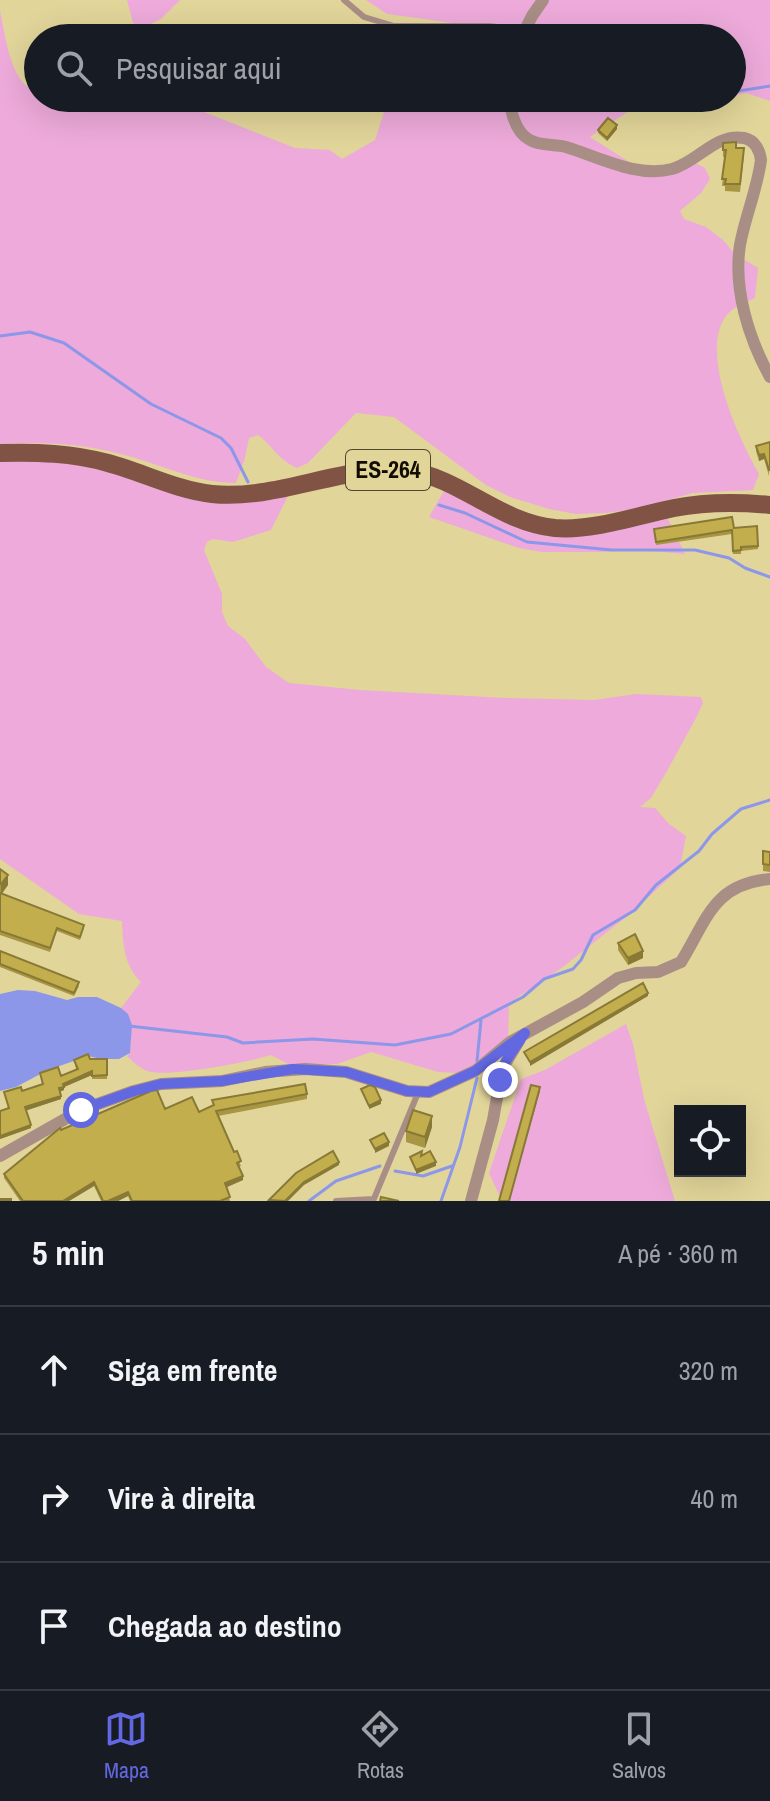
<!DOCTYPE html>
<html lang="pt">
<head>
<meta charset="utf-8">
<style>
	:root { --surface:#171b24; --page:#20242c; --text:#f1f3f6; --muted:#9ea1a6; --line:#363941; --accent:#6268e0 }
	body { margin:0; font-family:"Archivo Narrow",sans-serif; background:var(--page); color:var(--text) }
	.controls { position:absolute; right:24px; bottom:24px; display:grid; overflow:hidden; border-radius:0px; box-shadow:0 8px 32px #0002 }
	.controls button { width:72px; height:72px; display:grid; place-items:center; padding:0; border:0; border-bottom:2px solid var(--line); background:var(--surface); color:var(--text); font:40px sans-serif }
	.stop { position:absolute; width:24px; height:24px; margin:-18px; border:6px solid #6268e0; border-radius:50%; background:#fff }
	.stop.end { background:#6268e0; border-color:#fff; box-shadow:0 2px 8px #0008 }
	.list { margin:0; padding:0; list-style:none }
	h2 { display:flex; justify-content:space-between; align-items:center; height:104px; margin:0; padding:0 32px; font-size:34px }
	h2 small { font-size:26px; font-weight:400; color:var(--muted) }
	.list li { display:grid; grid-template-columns:52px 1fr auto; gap:24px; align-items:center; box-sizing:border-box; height:128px; padding:0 32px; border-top:2px solid var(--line) }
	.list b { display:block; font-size:30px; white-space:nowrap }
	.list em { font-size:26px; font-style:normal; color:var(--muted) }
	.icon { flex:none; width:44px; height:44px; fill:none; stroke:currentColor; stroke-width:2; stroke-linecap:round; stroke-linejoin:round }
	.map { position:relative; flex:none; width:770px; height:1201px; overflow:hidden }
	.search { position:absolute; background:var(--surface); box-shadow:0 8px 32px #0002; left:24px; right:24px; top:24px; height:88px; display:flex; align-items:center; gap:20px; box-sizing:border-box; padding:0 28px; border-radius:44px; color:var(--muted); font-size:30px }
	.sheet { height:488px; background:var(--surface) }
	nav { display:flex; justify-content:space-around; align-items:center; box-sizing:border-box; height:112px; border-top:2px solid var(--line); background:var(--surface); font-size:22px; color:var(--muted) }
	nav a { display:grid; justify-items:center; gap:4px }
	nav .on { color:var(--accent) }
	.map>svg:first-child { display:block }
	.green { fill:#edaada }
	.water { fill:#8d97e9 }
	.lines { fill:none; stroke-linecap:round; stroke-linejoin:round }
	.stream { stroke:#8d97e9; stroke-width:3 }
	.service { stroke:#a98e86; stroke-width:6 }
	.minor { stroke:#a98e86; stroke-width:12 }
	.primary { stroke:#815345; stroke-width:18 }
	.wall { fill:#a89642 }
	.shaded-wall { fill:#887a36 }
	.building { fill:#c3ae4d; stroke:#887a36; stroke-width:2 }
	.route { stroke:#6268e0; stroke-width:10 }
	.labels { text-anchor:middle; stroke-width:6; stroke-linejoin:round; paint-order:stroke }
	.shield { fill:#e2d59a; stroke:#50492e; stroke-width:2 }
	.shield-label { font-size:24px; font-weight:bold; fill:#120d00 }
</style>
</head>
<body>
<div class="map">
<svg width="770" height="1201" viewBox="0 0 770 1201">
	<rect width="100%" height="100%" fill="#e2d59a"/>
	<!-- green -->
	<path class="green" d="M127,0H180L161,19L142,28L133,23Z
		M366,0H770V101L746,93L732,96V38H452L468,25L387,14Z
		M0,11C5,33 11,88 38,91V98H120L179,102L295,148L330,150L342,159L375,140L384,112L396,98H622L638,105L590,137L637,167L667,168L693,162L705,168L710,179L701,193L680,211L684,219L706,227L722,239L735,254L758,268L755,298C744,303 730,308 724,319C701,357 739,439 759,474L753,490L693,493L635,509L606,513L576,514L549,509L510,497L486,485L394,417L356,413L308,463L297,468C277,459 274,447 258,435L249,438L245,458L236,483C199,483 170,468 135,458C91,444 45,441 0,444Z
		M39,457L162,482L289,494L271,530L233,542L213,539L207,542L204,550L222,594V612L228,626L245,639L266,667L289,683L360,690L505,698L594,700L636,694L701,697L703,703L696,718L667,771L651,798L640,807L655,808L669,824L686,836L680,868L631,913L563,967L509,1003L508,1043L491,1062L457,1073L438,1072L371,1052L337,1064H288L271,1055C249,1062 168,1078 147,1071C140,1068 132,1061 127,1056L130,1053C131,1037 134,1021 121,1008L141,982C124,965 123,945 122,921L79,914L0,859V459Z
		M449,482L545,524L666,515L685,554L629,549L608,552H542L519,548L429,517Z
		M626,1024L633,1044L644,1099L675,1201H502L489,1173L521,1079L545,1070Z"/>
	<!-- water -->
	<path class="water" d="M18,990L35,991L67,1000L78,997H97L121,1008L128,1014L132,1025L130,1053L119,1059H101L88,1056L48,1070L16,1087L0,1091V994Z"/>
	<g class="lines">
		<!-- stream -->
		<path class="stream" d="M732,92L770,86
			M607,98L643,104L695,98
			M0,336L30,332L64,343L151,404L221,438L231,448L248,482
			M439,505L465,513L527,542L612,550H695L729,558L745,568L770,577
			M129,1026L227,1037L243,1043L313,1039L395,1045L451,1034L523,997L544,979L573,969L581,960L593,935L635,910L656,885L699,851L712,834L741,809L770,800
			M477,1061L481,1020
			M395,1171L423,1176L452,1166
			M309,1201L336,1181L380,1166
			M441,1201L460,1147L477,1078"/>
		<!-- service -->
		<path class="service" d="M344,0L364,17L394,26H489L523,30
			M336,1201L373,1199
			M373,1201L418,1093"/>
		<!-- minor -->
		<path class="minor" d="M521,38L532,16L543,0
			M509,98C511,113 516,133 530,140C539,146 555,144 566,147C599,157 636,178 672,169C698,162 715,133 744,138C755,140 760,151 761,160C757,190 745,217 740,245C733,289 749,339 770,377
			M0,1156L81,1110L134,1091L161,1084L222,1081L265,1072L305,1069L346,1072L407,1091L429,1092L475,1071L510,1042L583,1002L618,978L636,973L658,972L681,962C707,920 713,884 770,879
			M471,1201L493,1120L502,1069L519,1041"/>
		<!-- primary -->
		<path class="primary" d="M0,453C37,452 72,453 108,463C142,472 176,490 212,494C278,501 345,463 409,471C461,478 498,522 555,528C593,531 636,516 674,508C705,502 738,502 770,505"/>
	</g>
	<!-- wall -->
	<path class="wall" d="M617,129L607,141L598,133V130Z
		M723,143L736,148L744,155L740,192L725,191V186H722L725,157H723Z
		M770,442L769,476L764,459L759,461L756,451V446Z
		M757,526L758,549L741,551V554H733L732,534L656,545L654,532Z
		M763,851L770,852V872L763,871Z
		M0,869L8,885L2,894L84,928L80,940L57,931L50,952L0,935Z
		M618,943L643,958L628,965L618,950Z
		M0,951L79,986L74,996L0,967Z
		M90,1059H107V1079H92V1075L64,1087V1090L60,1091L61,1099L26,1110L31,1128L0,1139V1111L8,1108L4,1092L22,1091L42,1084L40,1073L61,1076L76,1069L74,1060Z
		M307,1094V1099L218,1116L241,1166L239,1167L243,1180L226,1187L230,1201H130L128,1196L118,1201H101L94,1186L69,1201H20L4,1178V1174L61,1130L165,1109L199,1112L213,1105L212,1100Z
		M432,1127L425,1148L406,1142V1131Z"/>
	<!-- shaded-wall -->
	<path class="shaded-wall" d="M617,125V129L607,141V138Z
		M764,454V459L759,461V455Z
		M8,875V885L1,894V884Z
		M643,951V958L628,965V958Z
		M648,993V996L530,1066V1062Z
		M92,1071V1075L64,1087V1090L59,1092V1088L63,1084Z
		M540,1087V1091L509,1201Z
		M61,1096V1099L25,1111V1107Z
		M381,1100V1104L369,1109V1106Z
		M432,1116V1127L425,1148V1137Z
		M31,1125V1128L0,1139V1136Z
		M389,1142V1146L375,1153V1149Z
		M339,1162V1165L304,1185L288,1201H285L304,1182Z
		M436,1162V1166L416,1174V1170Z
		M243,1176V1180L225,1188V1183Z
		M94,1182V1186L69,1201H62Z
		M128,1192V1196L118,1201H108Z"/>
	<!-- building -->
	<path class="building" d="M608,118L617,125L607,138L598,130Z
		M736,142V148H744L740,184H725L726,179H722L726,150H723V143Z
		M770,442V470H769L764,454L759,455L756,446Z
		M732,517L734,528L757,526L758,546L741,547V550L733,551L732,530L656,542L654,529Z
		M763,851L770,852V865L763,864Z
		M0,869L8,875L1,884L0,883Z
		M0,893L84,925L80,937L57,928L50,948L0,931Z
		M635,934L643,951L628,958L618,943Z
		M0,951L79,982L74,993L0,964Z
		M643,983L648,993L530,1062L524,1052Z
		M88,1054L90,1059H107V1075L92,1076V1071L63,1084L64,1087L59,1088L61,1096L25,1107L31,1125L0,1136V1111L9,1108L4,1092L21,1087L22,1091L43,1084L40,1073L58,1067L61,1076L78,1069L74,1060Z
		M305,1084L307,1094L216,1111L234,1152L237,1151L241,1161L237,1163L243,1176L225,1183L230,1197L220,1201H132L128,1192L108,1201H103L94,1182L63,1201H23L4,1174L60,1128L61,1130L151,1091L157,1090L165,1109L192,1097L199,1112L214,1105L212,1100Z
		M370,1085L375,1087L381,1100L369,1106L361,1089Z
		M531,1085L540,1087L509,1201H499Z
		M413,1110L432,1116L425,1137L406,1131Z
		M384,1133L389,1142L375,1149L370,1140Z
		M333,1151L339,1162L304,1182L285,1201L269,1200L296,1173Z
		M422,1151L421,1156L430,1151L436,1162L416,1170L410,1157Z
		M381,1197L399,1201H380Z
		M0,1199H11V1201H0Z"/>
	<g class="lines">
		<!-- route -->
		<path class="route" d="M81,1110L134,1091L161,1084L222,1081L293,1069L346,1072L407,1091L429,1092L475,1071L525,1033L506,1061L500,1080"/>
	</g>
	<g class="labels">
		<!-- shield labels -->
		<rect class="shield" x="346" y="450" width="84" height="40" rx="6"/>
		<g class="shield-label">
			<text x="388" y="478">ES-264</text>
		</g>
	</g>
</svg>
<div class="controls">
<button><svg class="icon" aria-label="locate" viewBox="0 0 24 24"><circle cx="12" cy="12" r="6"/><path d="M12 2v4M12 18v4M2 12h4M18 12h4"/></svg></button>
</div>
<div class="stop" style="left:81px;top:1110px"></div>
<div class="stop end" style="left:500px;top:1080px"></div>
<div class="search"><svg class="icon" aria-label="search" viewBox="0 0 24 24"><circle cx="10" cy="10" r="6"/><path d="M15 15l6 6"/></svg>Pesquisar aqui</div>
</div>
<section class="sheet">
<h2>5 min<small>A pé · 360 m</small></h2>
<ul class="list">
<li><svg class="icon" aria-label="ahead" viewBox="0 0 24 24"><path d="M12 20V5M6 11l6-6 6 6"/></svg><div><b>Siga em frente</b></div><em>320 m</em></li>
<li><svg class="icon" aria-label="right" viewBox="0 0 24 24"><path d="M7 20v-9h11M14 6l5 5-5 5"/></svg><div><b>Vire à direita</b></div><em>40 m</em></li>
<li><svg class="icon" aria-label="arrive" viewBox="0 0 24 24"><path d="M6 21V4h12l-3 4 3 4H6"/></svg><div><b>Chegada ao destino</b></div></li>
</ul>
</section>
<nav>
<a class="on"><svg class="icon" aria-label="map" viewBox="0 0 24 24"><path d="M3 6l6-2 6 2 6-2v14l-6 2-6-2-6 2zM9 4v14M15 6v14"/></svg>Mapa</a>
<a><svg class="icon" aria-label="directions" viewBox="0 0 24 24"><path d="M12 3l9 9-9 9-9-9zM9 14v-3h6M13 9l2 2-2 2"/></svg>Rotas</a>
<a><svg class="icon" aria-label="saved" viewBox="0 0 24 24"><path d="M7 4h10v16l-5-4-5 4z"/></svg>Salvos</a>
</nav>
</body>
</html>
